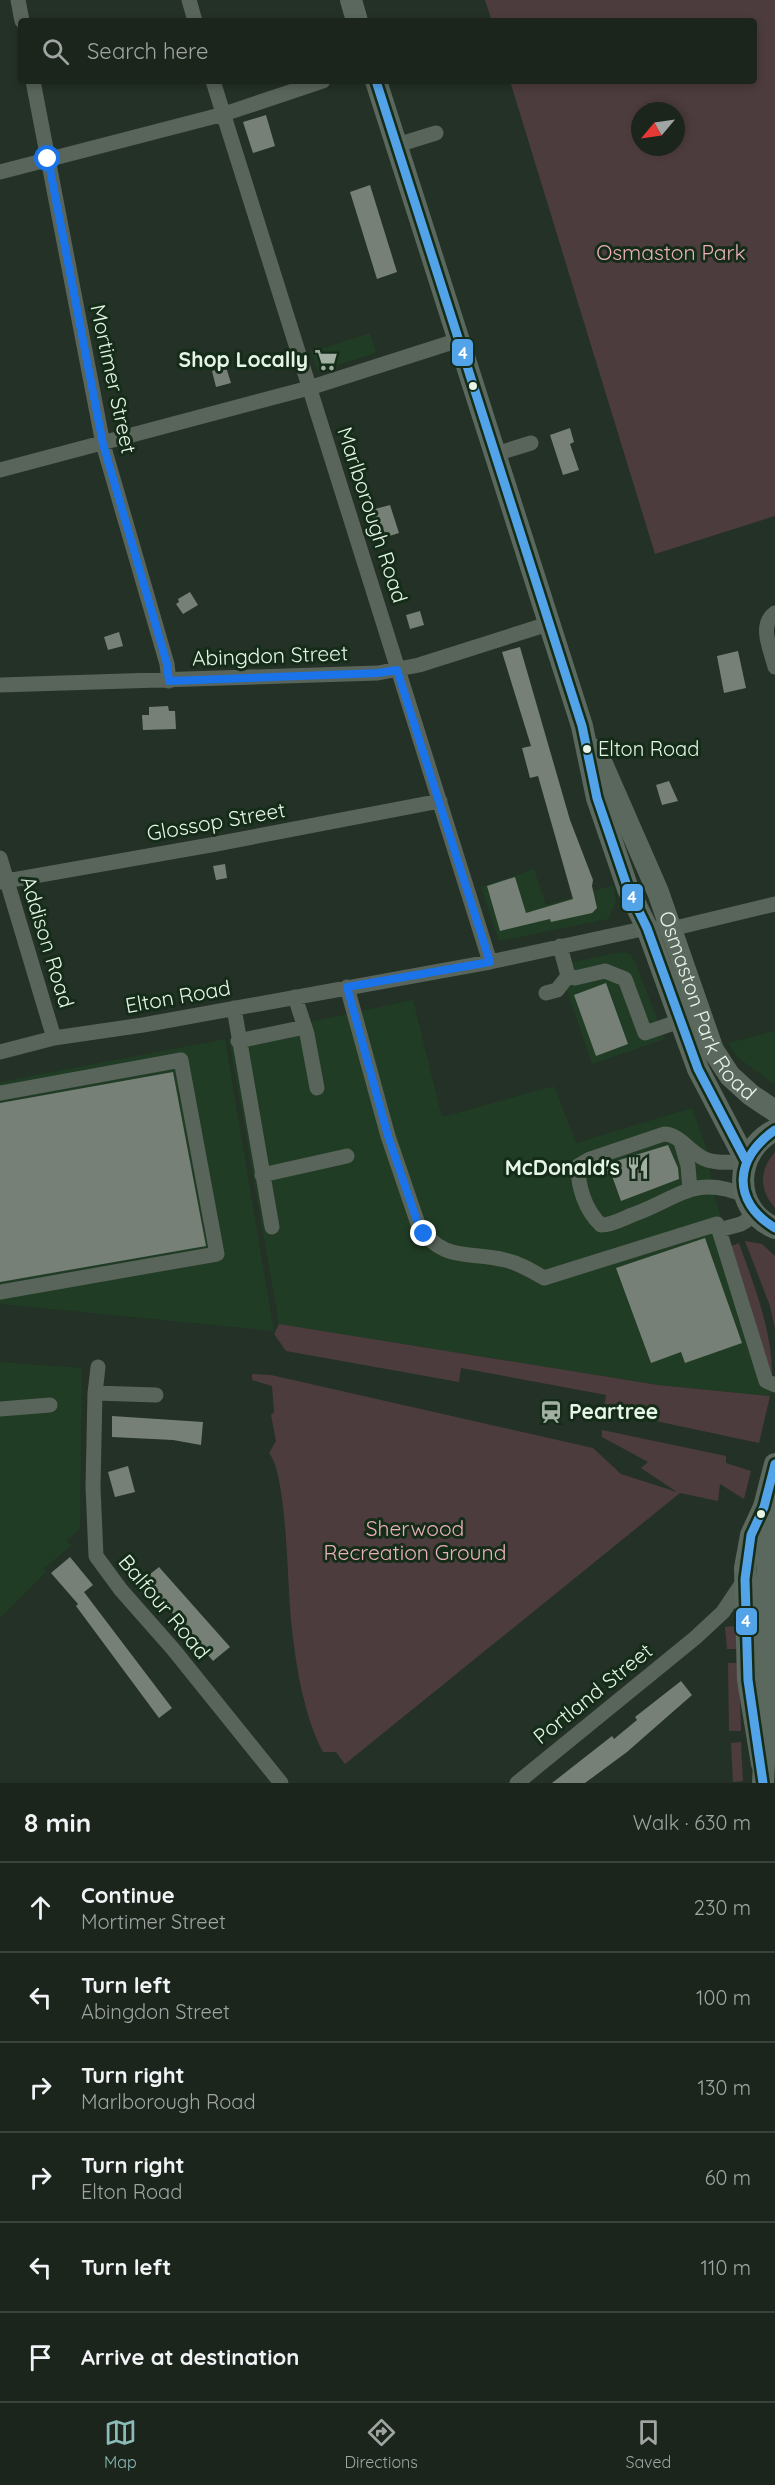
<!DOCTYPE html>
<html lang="en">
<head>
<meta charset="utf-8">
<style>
	:root { --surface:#1b251c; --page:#283129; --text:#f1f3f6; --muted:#a0a5a3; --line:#39423b; --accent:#8bbbb9 }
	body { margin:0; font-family:Quicksand,sans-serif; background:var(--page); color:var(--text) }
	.compass { position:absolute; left:631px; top:102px; width:54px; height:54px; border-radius:50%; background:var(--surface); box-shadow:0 3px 9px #0003; rotate:241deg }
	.stop { position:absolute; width:18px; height:18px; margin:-14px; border:4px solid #1a73e8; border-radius:50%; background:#fff }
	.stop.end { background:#1a73e8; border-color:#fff; box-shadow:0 2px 6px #0008 }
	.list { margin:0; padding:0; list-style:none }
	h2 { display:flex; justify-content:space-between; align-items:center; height:78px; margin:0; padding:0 24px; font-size:26px }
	h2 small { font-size:20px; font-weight:400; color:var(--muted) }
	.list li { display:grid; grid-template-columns:39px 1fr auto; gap:18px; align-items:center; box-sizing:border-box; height:90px; padding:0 24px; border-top:2px solid var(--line) }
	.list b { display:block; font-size:22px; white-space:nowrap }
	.list p { margin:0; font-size:20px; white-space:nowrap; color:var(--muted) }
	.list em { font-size:20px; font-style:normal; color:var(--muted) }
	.icon { flex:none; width:33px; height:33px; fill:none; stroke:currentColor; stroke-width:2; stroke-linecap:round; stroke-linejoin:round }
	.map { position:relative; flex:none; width:775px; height:1783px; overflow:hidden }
	.search { position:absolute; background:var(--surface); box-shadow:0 3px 9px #0003; left:18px; right:18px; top:18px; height:66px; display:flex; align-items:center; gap:15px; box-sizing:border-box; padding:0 21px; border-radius:6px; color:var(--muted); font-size:22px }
	.sheet { height:618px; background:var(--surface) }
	nav { display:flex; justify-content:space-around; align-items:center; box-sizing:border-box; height:84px; border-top:2px solid var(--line); background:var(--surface); font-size:16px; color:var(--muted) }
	nav a { display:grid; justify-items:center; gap:3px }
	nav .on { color:var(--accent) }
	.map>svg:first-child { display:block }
	.built { fill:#203c24 }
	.green { fill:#4d3c3e; fill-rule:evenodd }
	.building { fill:#768077 }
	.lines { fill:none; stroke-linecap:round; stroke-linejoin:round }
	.minor { stroke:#59645a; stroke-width:15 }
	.highway { stroke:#5b685d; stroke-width:22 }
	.bus-1-casing { stroke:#142c18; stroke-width:14 }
	.bus-1 { stroke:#53a3e8; stroke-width:9 }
	.route { stroke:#1a73e8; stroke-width:8 }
	.bus-dot { fill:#e6f5e7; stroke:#142c18; stroke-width:2 }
	.labels { text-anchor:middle; stroke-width:6; stroke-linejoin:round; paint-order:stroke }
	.bus-label { font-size:20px; fill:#e6f5e7; stroke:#142c18; text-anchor:start }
	.park-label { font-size:21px; fill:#ecb0bb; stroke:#142c18 }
	.poi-label { font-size:21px; font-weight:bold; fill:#e6f5e7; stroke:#142c18; text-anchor:end }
	.street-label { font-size:21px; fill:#e6f5e7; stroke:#142c18 }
	.line-badge { stroke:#142c18; stroke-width:2 }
	.badge-label { font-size:16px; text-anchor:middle; font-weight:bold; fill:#fff }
</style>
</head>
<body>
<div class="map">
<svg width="775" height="1783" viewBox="0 0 775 1783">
	<rect width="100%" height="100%" fill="#243126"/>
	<!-- built -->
	<path class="built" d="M370,333L376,353L318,371L311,352Z
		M534,869L546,905L613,885L616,902L608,919L499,941L481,887Z
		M621,952L630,954L636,964L665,1039L592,1064L558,965Z
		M413,1000L442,1117L554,1086L576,1143L692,1108L706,1147L714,1194L729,1247L772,1376L770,1396L658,1385L279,1324L229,1039Z
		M775,1031V1085L737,1057L728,1043Z
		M225,1039L274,1331L0,1304V1082Z
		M0,1362L82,1368L80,1528L67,1541L71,1546L44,1568L46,1572L0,1618Z"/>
	<!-- green -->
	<path class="green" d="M485,0H775V516L655,554L510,81H754V21H492ZM640,111H676V147H640Z
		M775,1152V1208C759,1190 759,1170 775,1152Z
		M745,1241L762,1244L775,1256V1329L770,1306Z
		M739,1243C754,1286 772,1329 772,1376L729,1247Z
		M279,1324L658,1385L770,1396L759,1443L604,1410L606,1395L461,1368L459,1382L286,1351L274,1334Z
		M252,1374L271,1375L593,1448L621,1474L677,1492L641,1468L648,1462L602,1437V1430L726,1456V1463L751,1471L744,1499L720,1484L718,1501L680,1493L345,1764L336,1752H323C305,1719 296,1667 292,1629C287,1593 288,1475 269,1453L276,1441L271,1415L274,1412L272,1386L252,1380Z
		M734,1626L737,1629L739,1649H727L725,1627Z
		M728,1663H739L741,1731H729Z
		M741,1742L743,1781L733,1782L731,1743Z"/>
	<!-- building -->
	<path class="building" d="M266,115L275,146L253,153L243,122Z
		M370,185L397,272L377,279L350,192Z
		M226,367L231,383L216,387L212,371Z
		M570,428L574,442L570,444L579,470L563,475L550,435Z
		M390,505L399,533L383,538V535L379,536L372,515L376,514L375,509Z
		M190,592L198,605L183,614L176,604L179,602L178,599Z
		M420,611L424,625L410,629L406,615Z
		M119,632L123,646L108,650L104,637Z
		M520,647L570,820L593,880L592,886L597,908L592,913L551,922L550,919L500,931L487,886L515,877L526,913L573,899L538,776L530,778L522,748L531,746L502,652Z
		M738,651L746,688L724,693L717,656Z
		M168,706L169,711H175L176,729L143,730L142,715H149V707Z
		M669,781L678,801L662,805L656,785Z
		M225,864L227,878L216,880L213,866Z
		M606,983L628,1044L596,1056L574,995Z
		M173,1072L206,1246L0,1282V1103Z
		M668,1145L678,1168L679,1179L621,1201L611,1173L601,1176L597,1167Z
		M705,1238L742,1343L685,1363L681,1352L651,1363L616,1268Z
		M112,1416L203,1422L201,1445L173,1440L112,1437Z
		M128,1466L135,1492L115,1497L108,1472Z
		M70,1557L93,1585L84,1592L172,1708L159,1718L76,1606L78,1604L51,1573Z
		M159,1567L230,1647L213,1661L144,1579Z
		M681,1681L692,1695L627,1752L585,1783H552L612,1736L614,1739L637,1720L635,1717Z"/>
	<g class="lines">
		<!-- minor -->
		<path class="minor" d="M18,0L22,21
			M189,0L195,21
			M33,81L103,444L167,664L169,681
			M213,81L490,962
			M397,145L436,133
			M0,172L224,114L323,81
			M496,454L531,443
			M0,470L309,388L459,340
			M775,613C758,625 771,650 775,667
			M0,685L378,673L419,665L548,624
			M0,858L54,1038
			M0,882L216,844L440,801
			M560,946L568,976L575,978L605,971L625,979L645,1033L680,1021
			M347,987L388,1136L418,1224C442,1263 468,1251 505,1260C519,1263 532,1271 544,1278L717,1224L719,1230L741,1224L757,1214
			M546,993L557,990L568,976
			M295,997L307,1034L317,1088
			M234,1008L272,1227
			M238,1041L305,1027
			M0,1052L54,1038L143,1025L490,962L647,928L671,929L775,904
			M0,1093L181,1060L217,1254L0,1292
			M681,1142L688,1166L690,1190
			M745,1162C733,1162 716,1164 705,1159C690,1153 680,1134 664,1134L590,1159L578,1166C578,1187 585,1210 601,1225C612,1225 622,1219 632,1215C681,1197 694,1174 747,1196
			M262,1175L347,1156
			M719,1230L766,1381L775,1385
			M98,1367L95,1393L93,1487L96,1556L121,1590L173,1649L281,1783
			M95,1393L156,1395
			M0,1409L50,1405
			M517,1783L695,1638L723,1612L745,1579"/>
		<!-- highway -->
		<g class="highway">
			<path d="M351,0L357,21"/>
			<path d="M376,81L582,726L597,798L628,889L647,928L698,1069L745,1159"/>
			<path id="s1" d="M596,750L658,892L713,1050L730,1076L751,1095L775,1111"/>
			<path d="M775,1130C734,1151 731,1209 775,1228"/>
			<path d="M762,1764L748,1680L745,1568L751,1535L764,1507L775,1464"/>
			<path d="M763,1783L767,1704L765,1622L769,1531L764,1507"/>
		</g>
		<!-- bus-1 casing -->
		<g class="bus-1-casing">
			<path id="bus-1" d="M376,81L582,726L597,798L628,889L647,928L698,1069L745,1159
				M775,1130C734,1158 731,1201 775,1228
				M763,1783L748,1680L745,1579L751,1535L764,1507L775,1464"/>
		</g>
		<!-- bus-1 -->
		<use href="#bus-1" class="bus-1"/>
	</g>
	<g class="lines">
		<!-- route -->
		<path class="route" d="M48,159L103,444L167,664L169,681L378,673L397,670L490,962L347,987L388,1136L418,1224L424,1234"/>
	</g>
	<!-- icons -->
	<defs>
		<g id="supermarket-bare" transform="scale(1.8)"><path d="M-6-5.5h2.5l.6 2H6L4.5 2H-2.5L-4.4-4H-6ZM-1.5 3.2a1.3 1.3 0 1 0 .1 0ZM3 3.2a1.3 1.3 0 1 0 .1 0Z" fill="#a2b0a3" stroke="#142c18" stroke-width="2.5" paint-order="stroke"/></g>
		<g id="restaurant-bare" transform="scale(1.8)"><path d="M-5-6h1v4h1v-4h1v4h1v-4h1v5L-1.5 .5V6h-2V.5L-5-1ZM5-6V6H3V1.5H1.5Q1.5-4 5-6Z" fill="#a2b0a3" stroke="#142c18" stroke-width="2.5" paint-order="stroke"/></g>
		<g id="station-bare" transform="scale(1.8)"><path d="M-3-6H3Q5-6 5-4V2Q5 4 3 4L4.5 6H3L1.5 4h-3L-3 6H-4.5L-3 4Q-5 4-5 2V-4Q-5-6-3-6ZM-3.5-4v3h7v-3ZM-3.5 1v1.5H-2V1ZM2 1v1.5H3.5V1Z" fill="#a2b0a3" stroke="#142c18" stroke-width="2.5" paint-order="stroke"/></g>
	</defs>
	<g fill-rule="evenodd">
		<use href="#supermarket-bare" x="326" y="360"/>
		<use href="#restaurant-bare" x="638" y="1168"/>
		<use href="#station-bare" x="551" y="1412"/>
	</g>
	<!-- markers -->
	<g class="bus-dot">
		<circle cx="473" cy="386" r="5"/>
		<circle cx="587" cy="749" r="5"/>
		<circle cx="761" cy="1514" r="5"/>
	</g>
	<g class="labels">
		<!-- bus labels -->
		<g class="bus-label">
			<text x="598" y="756">Elton Road</text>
		</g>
		<!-- park labels -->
		<g class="park-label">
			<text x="671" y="260">Osmaston Park</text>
			<text x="415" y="1536">Sherwood<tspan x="415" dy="24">Recreation Ground</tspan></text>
		</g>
		<!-- poi labels -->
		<g class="poi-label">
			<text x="308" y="367">Shop Locally</text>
			<text x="620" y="1175">McDonald's</text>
			<text x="569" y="1419" text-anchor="start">Peartree</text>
		</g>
		<!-- street labels -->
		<g class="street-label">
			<text transform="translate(113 379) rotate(78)" y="7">Mortimer Street</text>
			<text transform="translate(372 515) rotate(72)" y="7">Marlborough Road</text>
			<text transform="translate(270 656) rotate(-2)" y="7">Abingdon Street</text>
			<text transform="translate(216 822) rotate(-10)" y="7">Glossop Street</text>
			<text transform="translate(47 942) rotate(73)" y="7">Addison Road</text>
			<text transform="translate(178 997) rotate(-10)" y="7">Elton Road</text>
			<text dy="7" stroke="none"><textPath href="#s1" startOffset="280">Osmaston Park Road</textPath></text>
			<text transform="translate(164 1607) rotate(50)" y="7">Balfour Road</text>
			<text transform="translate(593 1694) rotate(-39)" y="7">Portland Street</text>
		</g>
	</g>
	<g class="line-badge">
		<rect x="451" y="338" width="23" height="29" rx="6" fill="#53a3e8"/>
		<rect x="621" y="883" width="23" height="29" rx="6" fill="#53a3e8"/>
		<rect x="735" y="1607" width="23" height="29" rx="6" fill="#53a3e8"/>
	</g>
	<g class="badge-label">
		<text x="463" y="359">4</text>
		<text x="632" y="903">4</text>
		<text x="746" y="1627">4</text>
	</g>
</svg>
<svg class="compass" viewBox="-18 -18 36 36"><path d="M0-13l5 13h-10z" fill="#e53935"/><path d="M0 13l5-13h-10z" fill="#a0a5a3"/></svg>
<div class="stop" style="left:48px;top:159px"></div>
<div class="stop end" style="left:424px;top:1234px"></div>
<div class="search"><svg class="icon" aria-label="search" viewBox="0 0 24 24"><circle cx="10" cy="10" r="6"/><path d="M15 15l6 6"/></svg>Search here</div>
</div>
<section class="sheet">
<h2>8 min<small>Walk · 630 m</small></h2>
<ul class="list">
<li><svg class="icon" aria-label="ahead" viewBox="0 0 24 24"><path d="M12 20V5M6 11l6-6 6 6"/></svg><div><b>Continue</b><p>Mortimer Street</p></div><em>230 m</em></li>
<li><svg class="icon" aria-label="left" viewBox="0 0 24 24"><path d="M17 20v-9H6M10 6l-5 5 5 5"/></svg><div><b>Turn left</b><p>Abingdon Street</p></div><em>100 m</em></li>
<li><svg class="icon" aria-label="right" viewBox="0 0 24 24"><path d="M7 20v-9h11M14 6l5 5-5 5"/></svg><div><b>Turn right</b><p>Marlborough Road</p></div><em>130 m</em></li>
<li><svg class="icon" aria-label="right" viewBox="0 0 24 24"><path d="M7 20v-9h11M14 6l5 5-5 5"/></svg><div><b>Turn right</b><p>Elton Road</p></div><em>60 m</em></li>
<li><svg class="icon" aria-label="left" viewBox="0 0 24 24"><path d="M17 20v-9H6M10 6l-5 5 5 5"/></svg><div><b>Turn left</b></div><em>110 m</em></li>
<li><svg class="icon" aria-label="arrive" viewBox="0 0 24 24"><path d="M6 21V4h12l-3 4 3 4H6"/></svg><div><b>Arrive at destination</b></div></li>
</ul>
</section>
<nav>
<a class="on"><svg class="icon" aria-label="map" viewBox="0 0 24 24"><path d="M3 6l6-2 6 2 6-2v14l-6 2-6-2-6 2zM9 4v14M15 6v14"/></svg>Map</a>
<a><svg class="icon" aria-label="directions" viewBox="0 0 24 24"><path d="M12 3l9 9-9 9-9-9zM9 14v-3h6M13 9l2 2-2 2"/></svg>Directions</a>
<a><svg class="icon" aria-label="saved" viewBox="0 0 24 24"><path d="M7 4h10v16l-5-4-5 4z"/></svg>Saved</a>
</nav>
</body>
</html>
